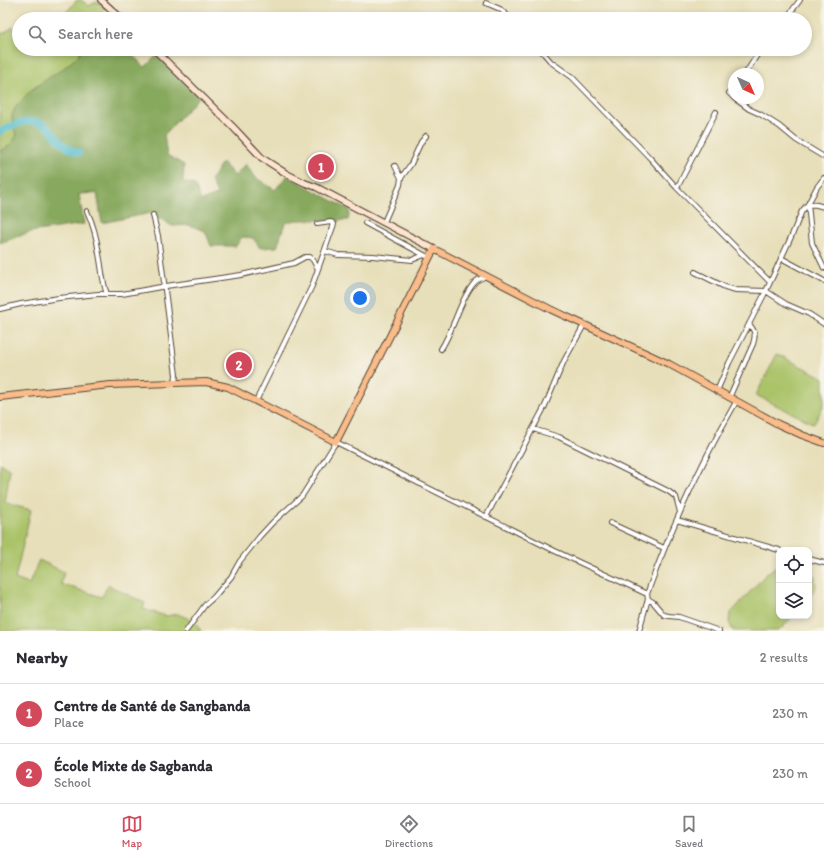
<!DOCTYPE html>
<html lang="en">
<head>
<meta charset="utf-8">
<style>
	:root { --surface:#fff; --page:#f2f2f3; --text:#2b2b33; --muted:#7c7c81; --line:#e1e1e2; --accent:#d1495b }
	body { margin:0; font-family:Itim,sans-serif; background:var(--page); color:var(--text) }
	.controls { position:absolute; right:12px; bottom:12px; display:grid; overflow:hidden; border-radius:8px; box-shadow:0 2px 6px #0003 }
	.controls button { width:36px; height:36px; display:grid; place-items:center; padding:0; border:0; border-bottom:1px solid var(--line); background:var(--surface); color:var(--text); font:20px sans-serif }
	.compass { position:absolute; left:728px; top:68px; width:36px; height:36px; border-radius:50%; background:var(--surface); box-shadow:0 2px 6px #0003; rotate:135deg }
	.you { position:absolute; left:360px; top:298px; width:14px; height:14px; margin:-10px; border:3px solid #fff; border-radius:50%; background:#1a73e8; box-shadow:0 0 0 6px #1a73e833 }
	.badge { display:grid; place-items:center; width:26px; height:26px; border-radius:50%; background:var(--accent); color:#fff; font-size:13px; font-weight:700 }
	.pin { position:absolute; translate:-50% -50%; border:2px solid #fff; box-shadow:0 1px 4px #0006 }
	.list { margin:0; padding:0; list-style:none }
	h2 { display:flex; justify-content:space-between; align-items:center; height:52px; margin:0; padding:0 16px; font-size:17px }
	h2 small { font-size:13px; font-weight:400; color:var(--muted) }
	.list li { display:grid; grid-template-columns:26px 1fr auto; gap:12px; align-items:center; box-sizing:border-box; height:60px; padding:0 16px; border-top:1px solid var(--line) }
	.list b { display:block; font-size:15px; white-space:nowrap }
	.list p { margin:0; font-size:13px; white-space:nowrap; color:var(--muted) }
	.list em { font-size:13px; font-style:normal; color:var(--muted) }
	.icon { flex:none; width:22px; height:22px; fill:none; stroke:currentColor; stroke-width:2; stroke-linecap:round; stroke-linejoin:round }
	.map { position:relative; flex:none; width:824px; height:631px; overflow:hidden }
	.search { position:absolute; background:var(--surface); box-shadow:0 2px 6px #0003; left:12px; right:12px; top:12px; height:44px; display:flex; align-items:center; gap:10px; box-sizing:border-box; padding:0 14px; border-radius:22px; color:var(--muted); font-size:15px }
	.sheet { height:172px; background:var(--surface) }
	nav { display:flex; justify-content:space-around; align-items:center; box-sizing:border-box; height:56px; border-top:1px solid var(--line); background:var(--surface); font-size:11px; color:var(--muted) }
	nav a { display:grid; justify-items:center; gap:2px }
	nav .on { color:var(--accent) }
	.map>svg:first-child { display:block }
	.green { fill:#aac369; stroke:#727644 }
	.forest { fill:#87a95d; stroke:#616a3e }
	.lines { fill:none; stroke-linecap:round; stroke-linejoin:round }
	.river { stroke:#53bdcf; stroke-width:7 }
	.street-casing { stroke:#554535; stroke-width:6 }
	.secondary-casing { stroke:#554535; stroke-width:8 }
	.primary-casing { stroke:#554535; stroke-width:8 }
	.street { stroke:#fff; stroke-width:4 }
	.secondary { stroke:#fde4d0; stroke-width:5.5 }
	.primary { stroke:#f9bc8a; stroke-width:6 }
</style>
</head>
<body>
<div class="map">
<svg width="824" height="631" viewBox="0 0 824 631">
	<rect width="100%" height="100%" fill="#f7f3e8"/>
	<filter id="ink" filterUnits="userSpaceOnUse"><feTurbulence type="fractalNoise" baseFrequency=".025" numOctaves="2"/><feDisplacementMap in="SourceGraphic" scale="8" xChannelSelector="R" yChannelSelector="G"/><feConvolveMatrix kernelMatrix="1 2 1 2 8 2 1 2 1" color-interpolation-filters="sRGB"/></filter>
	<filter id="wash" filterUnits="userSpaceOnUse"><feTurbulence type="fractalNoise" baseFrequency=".012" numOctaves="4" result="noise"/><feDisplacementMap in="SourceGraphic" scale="16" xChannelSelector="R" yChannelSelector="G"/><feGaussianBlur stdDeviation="0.9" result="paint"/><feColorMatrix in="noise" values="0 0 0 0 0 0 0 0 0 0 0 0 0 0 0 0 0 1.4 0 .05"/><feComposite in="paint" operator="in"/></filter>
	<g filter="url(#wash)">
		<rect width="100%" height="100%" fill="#e7dfb9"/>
		<!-- green -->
		<path class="green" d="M77,0H81L89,6L96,2L106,7L97,19H60Z
			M13,27L19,32V49H82L77,57L64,68L31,90L13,127L17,135C13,143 9,148 0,151V31L3,34Z
			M777,354L824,378V404L814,424L756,395Z
			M0,463L10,470L5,503L31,510L15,579L29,584L39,560L64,572L61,584L102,597L108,585L145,603L143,609L166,616L178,614L194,621L201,631H0Z
			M779,564V616H793L779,631H733L729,622L730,614L766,574Z
			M809,569L815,577L816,586L809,599Z"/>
		<!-- forest -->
		<path class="forest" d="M82,49H134L131,54L145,67L157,55L199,97L164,135L167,155L184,165L183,182L195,185L201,201L217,195L211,180L222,162L235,176L246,164L256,178L275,190L287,176L350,210L348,220H296L285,223L277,247L260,248L253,238L242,237L236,246H211L205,231L189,225L172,226L151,213L102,223L97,193L79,194L84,224L30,232L0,243V151C8,148 13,143 17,135L13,127L12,115L15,108L31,90L64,68L77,57Z"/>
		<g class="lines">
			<!-- river -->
			<path class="river" d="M0,132C13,124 33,116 47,127C51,130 54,135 58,139C64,146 70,150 79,153"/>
		</g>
	</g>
	<g filter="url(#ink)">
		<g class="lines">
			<!-- street casing -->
			<g class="street-casing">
				<path id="street" d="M486,3L500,9L511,19
					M788,19L791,12L800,0
					M540,49L551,62L572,77L650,158L677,188L770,282
					M745,74L761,49
					M734,88L729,93L734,98
					M734,98L749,109L760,114L779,126L796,140L824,157
					M395,166L401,178
					M824,178L817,187L808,204L812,243L824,268
					M677,188L716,112
					M87,211C93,224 97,239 99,254C102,268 102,281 107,294
					M153,215L158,236L176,375L175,384
					M384,222L400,185L401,178L411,164L421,142L426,136
					M365,223L426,256
					M325,251L338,255L373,256L412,260L424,255
					M781,258L824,281
					M695,272L725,287L736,290L766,291L786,304L809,314L824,324
					M0,309L21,304L59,298L98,294H122L166,286L241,275L294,263L305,257H310L313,260L318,269
					M441,349C454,329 460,299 475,282C478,279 482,278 486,276
					M717,391L729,363L766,291L792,235L802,211L808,204L817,205L824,207
					M729,398L753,344C756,335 755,331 749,324
					M256,401L312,286L334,224L331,222L317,224
					M533,429L559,437L577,446L668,491L676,497L680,512
					M486,517L545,406L564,361L584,325
					M677,520L779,550
					M610,523L664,548
					M809,559L824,563
					M648,599L653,602L664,615L669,616L679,617L719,631
					M186,631L205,605L214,597L231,577L240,561L260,536L273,522L302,496L336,442L555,551L647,594
					M639,631L648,599L647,594C671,528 701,463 736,402"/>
			</g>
			<!-- secondary casing -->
			<g class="secondary-casing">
				<path id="secondary" d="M101,0L122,19
					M154,49L233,127L262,158L287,174L305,183L316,187L434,249"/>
			</g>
			<!-- primary casing -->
			<g class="primary-casing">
				<path id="primary" d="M0,397L110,385L206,382L228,387L336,442L434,249L550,309L669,364L778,424L802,435L824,443"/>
			</g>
			<!-- street -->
			<use href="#street" class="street"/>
			<!-- secondary -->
			<use href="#secondary" class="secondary"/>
			<!-- primary -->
			<use href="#primary" class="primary"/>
		</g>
	</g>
</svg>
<div class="controls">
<button><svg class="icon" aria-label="locate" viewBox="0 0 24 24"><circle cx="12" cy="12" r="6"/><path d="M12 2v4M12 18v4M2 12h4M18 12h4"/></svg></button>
<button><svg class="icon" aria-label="layers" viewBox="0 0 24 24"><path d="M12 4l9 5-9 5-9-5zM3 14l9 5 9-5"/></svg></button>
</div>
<svg class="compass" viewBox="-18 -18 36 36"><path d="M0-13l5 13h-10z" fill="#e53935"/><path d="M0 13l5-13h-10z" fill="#7c7c81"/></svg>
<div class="you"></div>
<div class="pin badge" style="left:321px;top:167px">1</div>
<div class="pin badge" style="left:239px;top:365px">2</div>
<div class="search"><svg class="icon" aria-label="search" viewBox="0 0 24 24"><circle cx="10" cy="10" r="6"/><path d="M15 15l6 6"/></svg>Search here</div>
</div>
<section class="sheet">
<h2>Nearby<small>2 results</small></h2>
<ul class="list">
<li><span class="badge">1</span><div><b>Centre de Santé de Sangbanda</b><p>Place</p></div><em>230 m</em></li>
<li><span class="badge">2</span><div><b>École Mixte de Sagbanda</b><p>School</p></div><em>230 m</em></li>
</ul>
</section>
<nav>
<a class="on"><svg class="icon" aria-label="map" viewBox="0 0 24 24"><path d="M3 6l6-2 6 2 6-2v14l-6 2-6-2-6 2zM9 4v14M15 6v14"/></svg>Map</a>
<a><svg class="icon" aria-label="directions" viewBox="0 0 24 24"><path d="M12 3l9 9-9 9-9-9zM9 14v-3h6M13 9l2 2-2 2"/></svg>Directions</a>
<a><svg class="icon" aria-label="saved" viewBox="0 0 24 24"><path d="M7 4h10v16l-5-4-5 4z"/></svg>Saved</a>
</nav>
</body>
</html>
